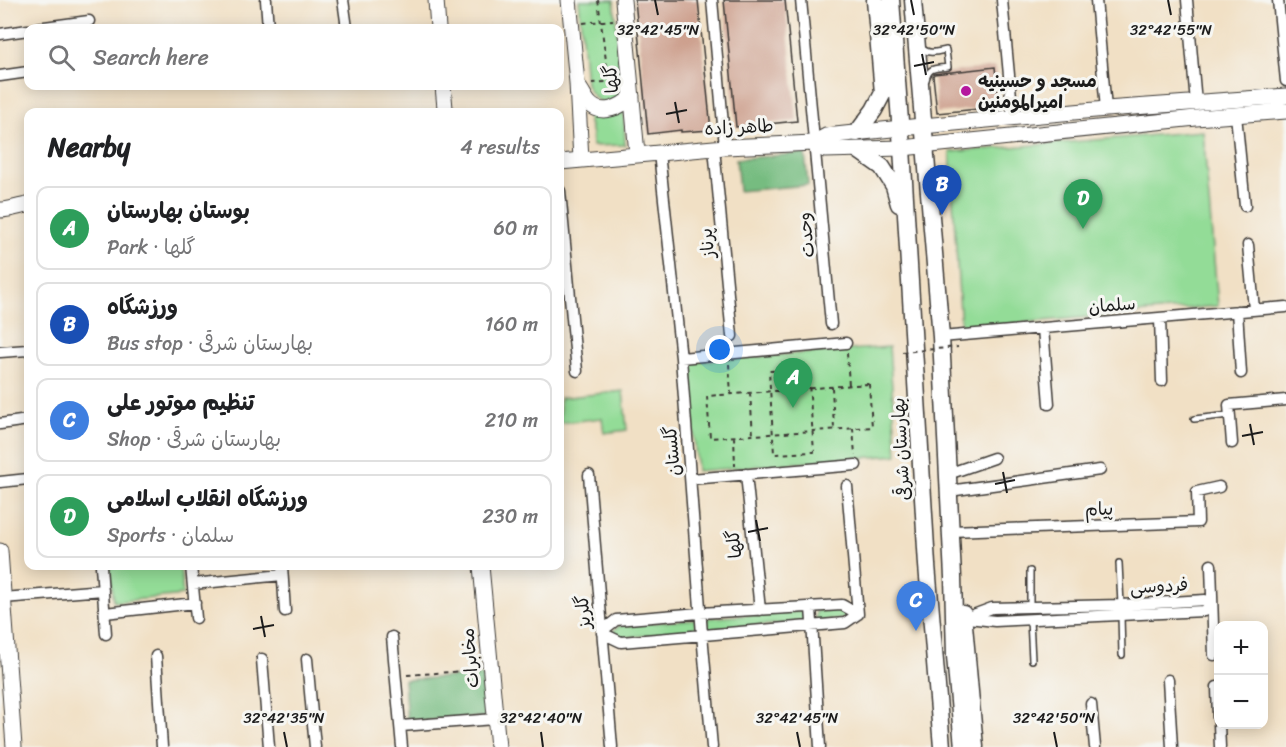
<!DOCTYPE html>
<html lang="en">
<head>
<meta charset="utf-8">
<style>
	:root { --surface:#fff; --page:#f2f2f2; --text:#202124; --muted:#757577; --line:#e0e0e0; --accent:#111827 }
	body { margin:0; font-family:Sriracha,"Playpen Sans Arabic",sans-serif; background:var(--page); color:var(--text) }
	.controls { position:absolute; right:18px; bottom:18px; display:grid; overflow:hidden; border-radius:12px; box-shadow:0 3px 15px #0003 }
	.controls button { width:54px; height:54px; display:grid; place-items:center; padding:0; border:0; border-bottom:2px solid var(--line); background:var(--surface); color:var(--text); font:30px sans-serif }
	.you { position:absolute; left:720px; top:350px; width:21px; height:21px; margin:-15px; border:4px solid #fff; border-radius:50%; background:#1a73e8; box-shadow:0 0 0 9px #1a73e833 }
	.badge { display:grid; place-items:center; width:39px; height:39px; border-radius:50%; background:var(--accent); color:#fff; font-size:20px; font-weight:700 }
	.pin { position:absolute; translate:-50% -50px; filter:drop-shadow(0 2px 3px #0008) }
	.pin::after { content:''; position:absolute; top:32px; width:21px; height:18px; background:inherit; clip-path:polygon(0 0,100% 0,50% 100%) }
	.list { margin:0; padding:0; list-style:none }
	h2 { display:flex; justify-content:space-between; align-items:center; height:78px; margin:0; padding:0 24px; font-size:26px }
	h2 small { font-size:20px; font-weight:400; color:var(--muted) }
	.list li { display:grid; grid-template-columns:39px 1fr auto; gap:18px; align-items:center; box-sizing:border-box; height:84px; margin:0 12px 12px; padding:0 12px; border:2px solid var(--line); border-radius:12px }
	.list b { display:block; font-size:22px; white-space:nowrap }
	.list p { margin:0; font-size:20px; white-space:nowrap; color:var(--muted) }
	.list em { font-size:20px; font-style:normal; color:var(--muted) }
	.icon { flex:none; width:33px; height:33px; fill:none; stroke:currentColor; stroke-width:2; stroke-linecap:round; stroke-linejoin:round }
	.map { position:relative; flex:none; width:1286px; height:747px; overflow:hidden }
	.search { position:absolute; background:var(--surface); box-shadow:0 3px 15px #0003; left:24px; top:24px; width:540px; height:66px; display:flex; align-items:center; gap:15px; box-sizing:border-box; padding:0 21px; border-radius:12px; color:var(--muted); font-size:22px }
	.panel { position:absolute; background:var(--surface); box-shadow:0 3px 15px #0003; left:24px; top:108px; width:540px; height:462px; border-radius:12px }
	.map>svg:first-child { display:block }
	.green { fill:#93dc97; stroke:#587c5a; stroke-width:1.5 }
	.forest { fill:#76bc80; stroke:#496c4e; stroke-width:1.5 }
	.building { fill:#cda08e }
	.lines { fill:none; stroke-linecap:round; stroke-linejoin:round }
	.lane-casing { stroke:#3c3935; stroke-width:8 }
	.street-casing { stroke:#3c3935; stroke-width:13 }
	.secondary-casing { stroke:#3c3935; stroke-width:17 }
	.primary-casing { stroke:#3c3935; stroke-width:19 }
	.path { stroke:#3c3935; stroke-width:2; stroke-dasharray:4.5 4.5; stroke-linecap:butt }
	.lane { stroke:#fff; stroke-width:5 }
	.street { stroke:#fff; stroke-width:10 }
	.secondary { stroke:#fff; stroke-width:15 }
	.primary { stroke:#fff; stroke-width:16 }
	.path-bridge { stroke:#3c3935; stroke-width:2; stroke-dasharray:4.5 4.5; stroke-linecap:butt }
	.ticks { fill:none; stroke:#1c1c1c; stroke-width:2 }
	.poi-dot { fill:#b5179e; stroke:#f6f6f2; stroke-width:2 }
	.labels { text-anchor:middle; stroke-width:6; stroke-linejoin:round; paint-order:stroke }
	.street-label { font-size:18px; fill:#1c1c1c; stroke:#f6f6f2 }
	.poi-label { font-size:18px; font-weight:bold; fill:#1c1c1c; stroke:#f6f6f2; text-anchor:start }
	.ticks-label { font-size:15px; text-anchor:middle; fill:#1c1c1c; stroke:#f6f6f2; stroke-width:6; stroke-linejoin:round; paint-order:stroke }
</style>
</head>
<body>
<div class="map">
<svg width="1286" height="747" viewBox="0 0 1286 747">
	<rect width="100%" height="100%" fill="#f6f6f2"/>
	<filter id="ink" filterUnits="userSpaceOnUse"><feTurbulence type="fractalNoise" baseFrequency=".0167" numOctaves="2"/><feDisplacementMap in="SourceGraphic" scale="12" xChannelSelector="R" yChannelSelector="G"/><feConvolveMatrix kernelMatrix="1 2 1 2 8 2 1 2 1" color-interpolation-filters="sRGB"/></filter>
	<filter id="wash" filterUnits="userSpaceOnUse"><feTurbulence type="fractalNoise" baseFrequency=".008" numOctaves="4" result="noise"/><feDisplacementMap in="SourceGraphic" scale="24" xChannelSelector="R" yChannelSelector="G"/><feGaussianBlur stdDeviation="1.35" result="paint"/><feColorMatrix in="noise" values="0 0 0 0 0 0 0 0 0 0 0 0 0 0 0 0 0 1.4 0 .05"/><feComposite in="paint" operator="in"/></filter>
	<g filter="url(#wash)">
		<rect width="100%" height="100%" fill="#f1e0c5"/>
		<!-- green -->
		<path class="green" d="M579,0H614L623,98C604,106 594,103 586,84Z
			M586,110L610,116L624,112L625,145L592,146V135Z
			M1203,131L1218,306L961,328L950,152Z
			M889,347L897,455L697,471L688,362Z
			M623,391L627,430L604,433L602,418L560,423V398Z
			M110,566H180L183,595L114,602Z
			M842,609L849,613L843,619L816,622V611Z
			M806,611L807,622L708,629L707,618Z
			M695,619L696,630L621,638L612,632L619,626Z"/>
		<!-- forest -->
		<path class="forest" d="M805,153L808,185L739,191L736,159Z
			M483,675L485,717L407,722L404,680Z"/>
		<g id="blocks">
			<!-- building -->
			<path class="building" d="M635,0H698L711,130L681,132V130L648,134Z
				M724,0H785L797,121L736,127Z
				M995,67L999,107L937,113L933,76L934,74Z"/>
		</g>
	</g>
	<g filter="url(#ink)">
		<use href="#blocks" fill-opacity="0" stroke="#3c3935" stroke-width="1.5"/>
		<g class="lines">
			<!-- lane casing -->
			<g class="lane-casing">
				<path id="lane" d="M921,47C927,55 937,52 946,50L948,67C936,69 929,66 926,80
					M1194,419L1230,415
					M1119,563L1121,605
					M1030,607V571
					M1121,615L1122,655
					M1030,620L1032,660"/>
			</g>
			<!-- street casing -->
			<g class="street-casing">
				<path id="street" d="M266,0L268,28
					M343,0L347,28
					M712,0L725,147
					M801,0L831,324
					M1002,0L1013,118
					M1096,0L1106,109
					M1187,0L1196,103
					M1278,0L1286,81
					M37,28L89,21
					M0,34L28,30
					M0,76L28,72
					M1236,115L1245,206
					M714,148L732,336
					M659,153L681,358L702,634L712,747
					M560,191L577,371
					M1248,245L1254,309
					M1237,311L1241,373
					M1160,318L1162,381
					M1043,328L1049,404
					M941,337L1286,307
					M0,352L28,350
					M681,358L846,343
					M0,424L28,420
					M1232,443L1229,405L1286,400
					M746,474L760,610
					M948,474L994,458
					M589,475L612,747
					M691,479L856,465
					M0,482L28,479
					M847,486L858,614
					M949,491L1100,470
					M951,531L1198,522L1197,492L1219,487
					M1211,565L1214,655
					M101,566L106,634
					M191,566L196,618
					M282,566L285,611
					M193,584L282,575
					M3,598L103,590
					M811,607L820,747
					M105,613L195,603
					M965,618L992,608L1121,605L1205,600L1212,605
					M968,618L995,621L1204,611L1212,605
					M602,631L616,620L700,613L842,605L858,614
					M602,633L621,642L845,623L858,614
					M392,637L402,747
					M156,656L162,747
					M262,659L269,747
					M307,659L315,747
					M1168,680L1172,747
					M1217,687L1218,718
					M1091,704L1095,747
					M1219,724L1220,747
					M401,726L495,719"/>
			</g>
			<!-- secondary casing -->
			<g class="secondary-casing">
				<path id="secondary" d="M436,0L438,28
					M569,0L577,83L581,160
					M623,0L637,154
					M443,86L445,108L443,112
					M578,86C582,91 585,98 589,103C601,117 622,107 632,96
					M813,143L825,150L902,148L1196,118L1286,111
					M560,162L725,147L813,143L826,136L901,128L1106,109L1286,96
					M0,210C10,210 18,206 28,205
					M0,551L14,747
					M481,566L498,747"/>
			</g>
			<!-- primary casing -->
			<g class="primary-casing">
				<path id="primary" d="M891,0L902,148L927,565L942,747
					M913,0L941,337L953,577L955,656L963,747
					M857,133L874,110L883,93L875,0
					M858,150L882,167L894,186L899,204
					M963,614L975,747"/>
			</g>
			<!-- path -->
			<path class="path" d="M598,0L607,68L611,82
				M583,23L613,20
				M592,83L619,81
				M847,353L849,386
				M729,364L731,394
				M808,369L814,452L774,454L769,371Z
				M869,384L872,427L710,438L707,396Z
				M832,387L834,429
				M750,393L753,435
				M853,428L855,455
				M734,436L735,466
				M407,675L479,670"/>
			<!-- lane -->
			<use href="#lane" class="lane"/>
			<!-- street -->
			<use href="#street" class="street"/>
			<!-- secondary -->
			<use href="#secondary" class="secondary"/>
			<!-- primary -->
			<use href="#primary" class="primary"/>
			<!-- path-bridge -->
			<path class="path-bridge" d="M902,352L958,347"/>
		</g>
	</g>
	<!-- ticks -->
	<path class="ticks" d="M655,0L658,15M911,0L914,15M1168,0L1171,15M922,54L926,75M914,66L934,62M675,102L679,123M666,114L687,110M1250,424L1254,445M1242,436L1263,432M1003,472L1007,493M995,484L1015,480M756,520L760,541M748,532L768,528M261,616L265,637M253,629L274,625M284,732L287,747M541,732L543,747M797,732L800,747M1054,732L1057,747"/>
	<!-- markers -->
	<circle class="poi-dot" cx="966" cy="91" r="6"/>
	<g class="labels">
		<!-- street labels -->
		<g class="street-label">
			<text transform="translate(611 79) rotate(-95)" y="6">گلها</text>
			<text transform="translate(739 127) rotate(-3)" y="6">طاهر زاده</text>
			<text transform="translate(806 235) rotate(-96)" y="6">وحدت</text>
			<text transform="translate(707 243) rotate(-96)" y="6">پرناز</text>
			<text transform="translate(1112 305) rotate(-5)" y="6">سلمان</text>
			<text transform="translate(901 449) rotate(-93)" y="6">بهارستان شرقی</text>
			<text transform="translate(672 451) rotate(-95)" y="6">گلستان</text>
			<text transform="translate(1099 509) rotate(-2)" y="6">پیام</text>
			<text transform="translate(734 544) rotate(-96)" y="6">گلها</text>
			<text transform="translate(1159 586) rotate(-3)" y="6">فردوسی</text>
			<text transform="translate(583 612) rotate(-95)" y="6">گلریز</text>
			<text transform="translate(470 658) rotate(-95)" y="6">مخابرات</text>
		</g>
		<!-- poi labels -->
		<g class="poi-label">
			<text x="978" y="87">مسجد و حسینیه<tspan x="978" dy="21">امیرالمومنین</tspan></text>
		</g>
	</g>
	<g class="ticks-label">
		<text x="658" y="35">32°42'45"N</text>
		<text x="914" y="35">32°42'50"N</text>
		<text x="1171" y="35">32°42'55"N</text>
		<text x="284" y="723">32°42'35"N</text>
		<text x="541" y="723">32°42'40"N</text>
		<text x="797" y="723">32°42'45"N</text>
		<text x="1054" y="723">32°42'50"N</text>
	</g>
</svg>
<div class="controls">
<button>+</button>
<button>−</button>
</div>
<div class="you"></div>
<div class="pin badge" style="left:793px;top:408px;background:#2e9e5b">A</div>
<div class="pin badge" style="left:942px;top:215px;background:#1a4fb4">B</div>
<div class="pin badge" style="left:916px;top:631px;background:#3f7fe0">C</div>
<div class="pin badge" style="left:1083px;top:229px;background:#2e9e5b">D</div>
<div class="search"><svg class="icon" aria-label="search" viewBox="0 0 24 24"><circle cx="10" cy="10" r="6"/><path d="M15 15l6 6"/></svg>Search here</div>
<section class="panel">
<h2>Nearby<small>4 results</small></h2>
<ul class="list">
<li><span class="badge" style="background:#2e9e5b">A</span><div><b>بوستان بهارستان</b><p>Park · گلها</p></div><em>60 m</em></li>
<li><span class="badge" style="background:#1a4fb4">B</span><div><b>ورزشگاه</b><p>Bus stop · بهارستان شرقی</p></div><em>160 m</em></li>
<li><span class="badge" style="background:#3f7fe0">C</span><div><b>تنظیم موتور علی</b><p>Shop · بهارستان شرقی</p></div><em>210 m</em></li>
<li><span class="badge" style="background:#2e9e5b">D</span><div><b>ورزشگاه انقلاب اسلامی</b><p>Sports · سلمان</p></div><em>230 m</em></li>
</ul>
</section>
</div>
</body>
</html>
